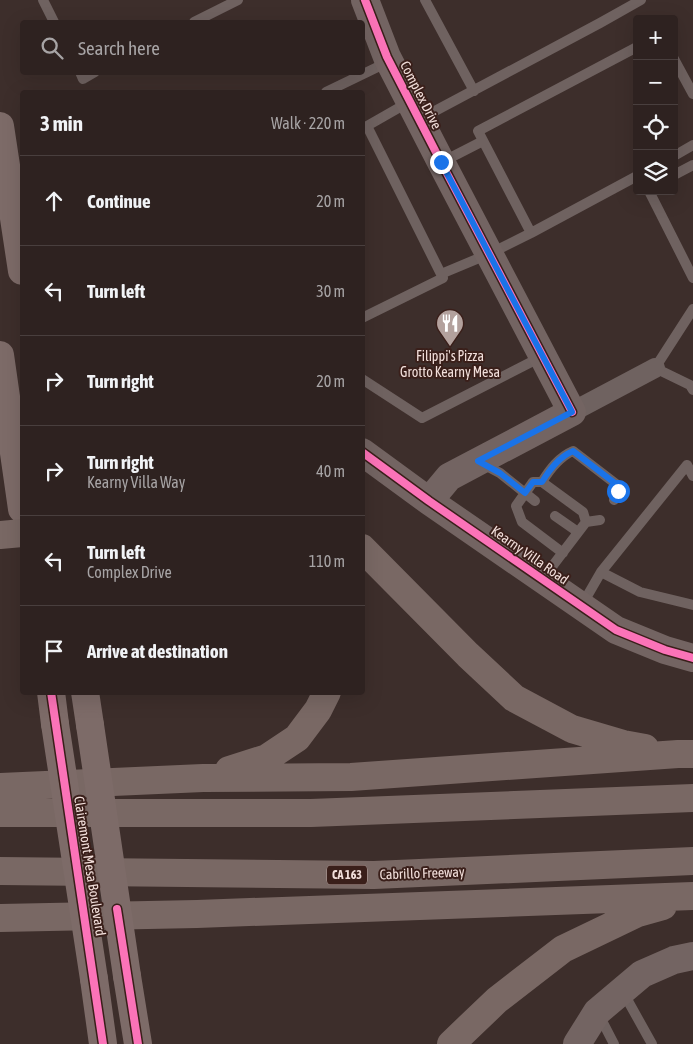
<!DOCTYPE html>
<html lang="en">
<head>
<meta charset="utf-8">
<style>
	:root { --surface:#2e2220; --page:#362a29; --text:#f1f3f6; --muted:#a7a4a5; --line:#493f3e }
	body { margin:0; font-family:"Asap Condensed",sans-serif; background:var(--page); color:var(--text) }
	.controls { position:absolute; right:15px; top:15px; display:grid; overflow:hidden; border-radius:5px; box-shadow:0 5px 20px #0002 }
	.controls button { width:45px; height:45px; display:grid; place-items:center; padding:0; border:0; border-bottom:1px solid var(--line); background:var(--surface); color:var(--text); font:25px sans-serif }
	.stop { position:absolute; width:15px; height:15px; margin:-11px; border:4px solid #1a73e8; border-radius:50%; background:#fff }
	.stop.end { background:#1a73e8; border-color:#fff; box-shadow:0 1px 5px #0008 }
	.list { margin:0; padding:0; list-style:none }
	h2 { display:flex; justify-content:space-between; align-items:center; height:65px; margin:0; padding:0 20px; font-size:21px }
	h2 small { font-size:16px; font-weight:400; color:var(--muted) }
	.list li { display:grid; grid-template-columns:32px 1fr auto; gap:15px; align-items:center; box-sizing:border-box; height:90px; padding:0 20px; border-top:1px solid var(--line) }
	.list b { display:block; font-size:19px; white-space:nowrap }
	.list p { margin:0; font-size:16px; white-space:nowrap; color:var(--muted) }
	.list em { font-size:16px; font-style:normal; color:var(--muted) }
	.icon { flex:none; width:28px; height:28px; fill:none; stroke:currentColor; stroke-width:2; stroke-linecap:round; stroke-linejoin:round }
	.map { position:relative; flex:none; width:693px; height:1044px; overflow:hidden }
	.search { position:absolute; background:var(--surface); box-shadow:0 5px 20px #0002; left:20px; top:20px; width:345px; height:55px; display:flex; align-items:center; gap:12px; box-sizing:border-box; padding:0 18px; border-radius:5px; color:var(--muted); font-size:19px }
	.panel { position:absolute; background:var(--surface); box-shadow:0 5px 20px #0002; left:20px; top:90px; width:345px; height:605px; border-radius:5px }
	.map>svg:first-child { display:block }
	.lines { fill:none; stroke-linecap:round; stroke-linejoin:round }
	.lane { stroke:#6f6260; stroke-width:10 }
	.street { stroke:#6f6260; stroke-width:20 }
	.secondary { stroke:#736462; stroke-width:28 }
	.primary { stroke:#7d6b68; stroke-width:28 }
	.highway { stroke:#796864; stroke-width:28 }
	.primary-bridge { stroke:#7d6b68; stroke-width:28 }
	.cycleway-casing { stroke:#3a1f1a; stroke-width:11 }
	.cycleway { stroke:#fb73b8; stroke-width:8 }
	.route { stroke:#1a73e8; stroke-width:6 }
	.labels { text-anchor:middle; stroke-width:4; stroke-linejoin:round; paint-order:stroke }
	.shield { fill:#3a1f1a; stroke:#bba5a1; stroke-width:1 }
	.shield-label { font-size:12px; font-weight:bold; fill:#f2dfdb }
	.street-label { font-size:14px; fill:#f2dfdb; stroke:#3a1f1a }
	.poi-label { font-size:14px; fill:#f2dfdb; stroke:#3a1f1a }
</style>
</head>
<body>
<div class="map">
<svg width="693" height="1044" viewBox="0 0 693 1044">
	<rect width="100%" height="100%" fill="#3d2e2b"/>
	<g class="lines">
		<!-- lane -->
		<path class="lane" d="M43,0L54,22
			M425,0L474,91
			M194,22L238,0
			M674,59L693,94
			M80,72L83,79L95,72
			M326,92L388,62
			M420,119L600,23L641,0
			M674,156L693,145
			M442,162L483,141
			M674,175L693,165
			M649,191L693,278
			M531,233L478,131L637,47
			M441,274L489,254L531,233L637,176
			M693,309L655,368L690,385L693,390
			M362,318L443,278L367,126L409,102
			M362,379L422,418L541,357
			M481,463L500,473L535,501
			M542,482C550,469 559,457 573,451L616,484L619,491L614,500
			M555,516L578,532
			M586,522L600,520
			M601,572L640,592L693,605
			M545,579L554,564L586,522L583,512L542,482H533L516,506L522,522L563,553
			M582,605L601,572L687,465L693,476
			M623,992L652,1044
			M599,1015L614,1044"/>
		<!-- street -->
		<path class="street" d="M572,412L655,368"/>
		<!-- secondary -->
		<path class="secondary" d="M365,0L387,57L441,162L572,412L449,477L429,501
			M362,452L429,501L616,630L665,650L693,658
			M577,1044L597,1012L642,974L674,960L693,956"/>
		<!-- primary -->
		<path class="primary" d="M0,126L22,271
			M0,355L22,509
			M51,692L55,724
			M85,692L90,725
			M127,976L138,1044
			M94,979L103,1044"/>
		<!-- highway -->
		<path class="highway" d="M0,535L22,533
			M362,548L468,655L514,698L572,729L623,744L645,748
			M229,770L267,758L297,738L318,710L327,692
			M0,787L203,778L351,777L678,754H693
			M0,813H311L693,798
			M0,871L374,875L693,861
			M0,918L197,914L693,896
			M451,1044L497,1000L563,949L638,913L663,906"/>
		<!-- primary-bridge -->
		<path class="primary-bridge" d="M55,724L94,979
			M90,725L127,976"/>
		<!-- cycleway casing -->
		<g class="cycleway-casing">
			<path id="cycleway" d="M365,0L387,57L441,162L572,412
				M362,452L429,501L616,630L665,650L693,658
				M51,692L103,1044
				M117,909L138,1044"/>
		</g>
		<!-- cycleway -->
		<use href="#cycleway" class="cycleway"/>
	</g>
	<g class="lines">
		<!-- route -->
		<path class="route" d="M441,162L572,412L478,461L500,473L525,493L533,482H542C550,469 559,457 573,451L616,484L618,491"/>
	</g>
	<!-- icons -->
	<defs>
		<g id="restaurant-pin" transform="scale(1.4375)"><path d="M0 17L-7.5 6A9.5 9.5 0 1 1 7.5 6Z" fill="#b3a19d" stroke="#3a1f1a"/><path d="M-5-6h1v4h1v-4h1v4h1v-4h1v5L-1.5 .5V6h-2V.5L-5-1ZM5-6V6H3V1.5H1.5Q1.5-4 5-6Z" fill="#fff"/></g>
	</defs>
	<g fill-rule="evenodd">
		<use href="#restaurant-pin" x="450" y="323"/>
	</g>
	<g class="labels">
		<!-- shield labels -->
		<rect class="shield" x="327" y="865.5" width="40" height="19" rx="4"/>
		<g class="shield-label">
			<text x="347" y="879">CA 163</text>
		</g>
		<!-- street labels -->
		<g class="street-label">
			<text transform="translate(421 95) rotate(63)" y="5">Complex Drive</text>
			<text transform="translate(530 555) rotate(35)" y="5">Kearny Villa Road</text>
			<text transform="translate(90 866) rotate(81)" y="5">Clairemont Mesa Boulevard</text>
			<text transform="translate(422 873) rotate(-2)" y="5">Cabrillo Freeway</text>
		</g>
		<!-- poi labels -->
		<g class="poi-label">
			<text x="450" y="361">Filippi's Pizza<tspan x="450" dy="16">Grotto Kearny Mesa</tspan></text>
		</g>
	</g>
</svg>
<div class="controls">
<button>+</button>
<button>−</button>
<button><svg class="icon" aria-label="locate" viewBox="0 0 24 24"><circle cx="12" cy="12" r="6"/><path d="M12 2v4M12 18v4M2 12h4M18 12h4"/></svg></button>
<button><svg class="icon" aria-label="layers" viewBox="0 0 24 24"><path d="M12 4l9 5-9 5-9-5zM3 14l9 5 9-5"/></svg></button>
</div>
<div class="stop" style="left:618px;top:491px"></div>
<div class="stop end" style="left:441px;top:162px"></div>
<div class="search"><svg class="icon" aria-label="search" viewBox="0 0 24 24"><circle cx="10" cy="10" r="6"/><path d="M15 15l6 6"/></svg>Search here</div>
<section class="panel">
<h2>3 min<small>Walk · 220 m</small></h2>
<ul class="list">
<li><svg class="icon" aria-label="ahead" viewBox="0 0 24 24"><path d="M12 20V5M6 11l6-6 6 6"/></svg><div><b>Continue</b></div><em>20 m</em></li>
<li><svg class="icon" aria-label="left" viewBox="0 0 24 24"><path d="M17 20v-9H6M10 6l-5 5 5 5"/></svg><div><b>Turn left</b></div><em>30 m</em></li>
<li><svg class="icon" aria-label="right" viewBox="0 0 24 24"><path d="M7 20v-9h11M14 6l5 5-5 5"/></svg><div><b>Turn right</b></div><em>20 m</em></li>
<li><svg class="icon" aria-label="right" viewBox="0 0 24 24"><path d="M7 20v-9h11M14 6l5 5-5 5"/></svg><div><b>Turn right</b><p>Kearny Villa Way</p></div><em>40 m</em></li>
<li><svg class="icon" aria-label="left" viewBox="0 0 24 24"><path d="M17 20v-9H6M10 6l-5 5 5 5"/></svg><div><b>Turn left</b><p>Complex Drive</p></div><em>110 m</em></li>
<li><svg class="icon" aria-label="arrive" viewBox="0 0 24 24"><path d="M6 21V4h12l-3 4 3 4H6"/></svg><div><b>Arrive at destination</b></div></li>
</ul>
</section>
</div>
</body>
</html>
